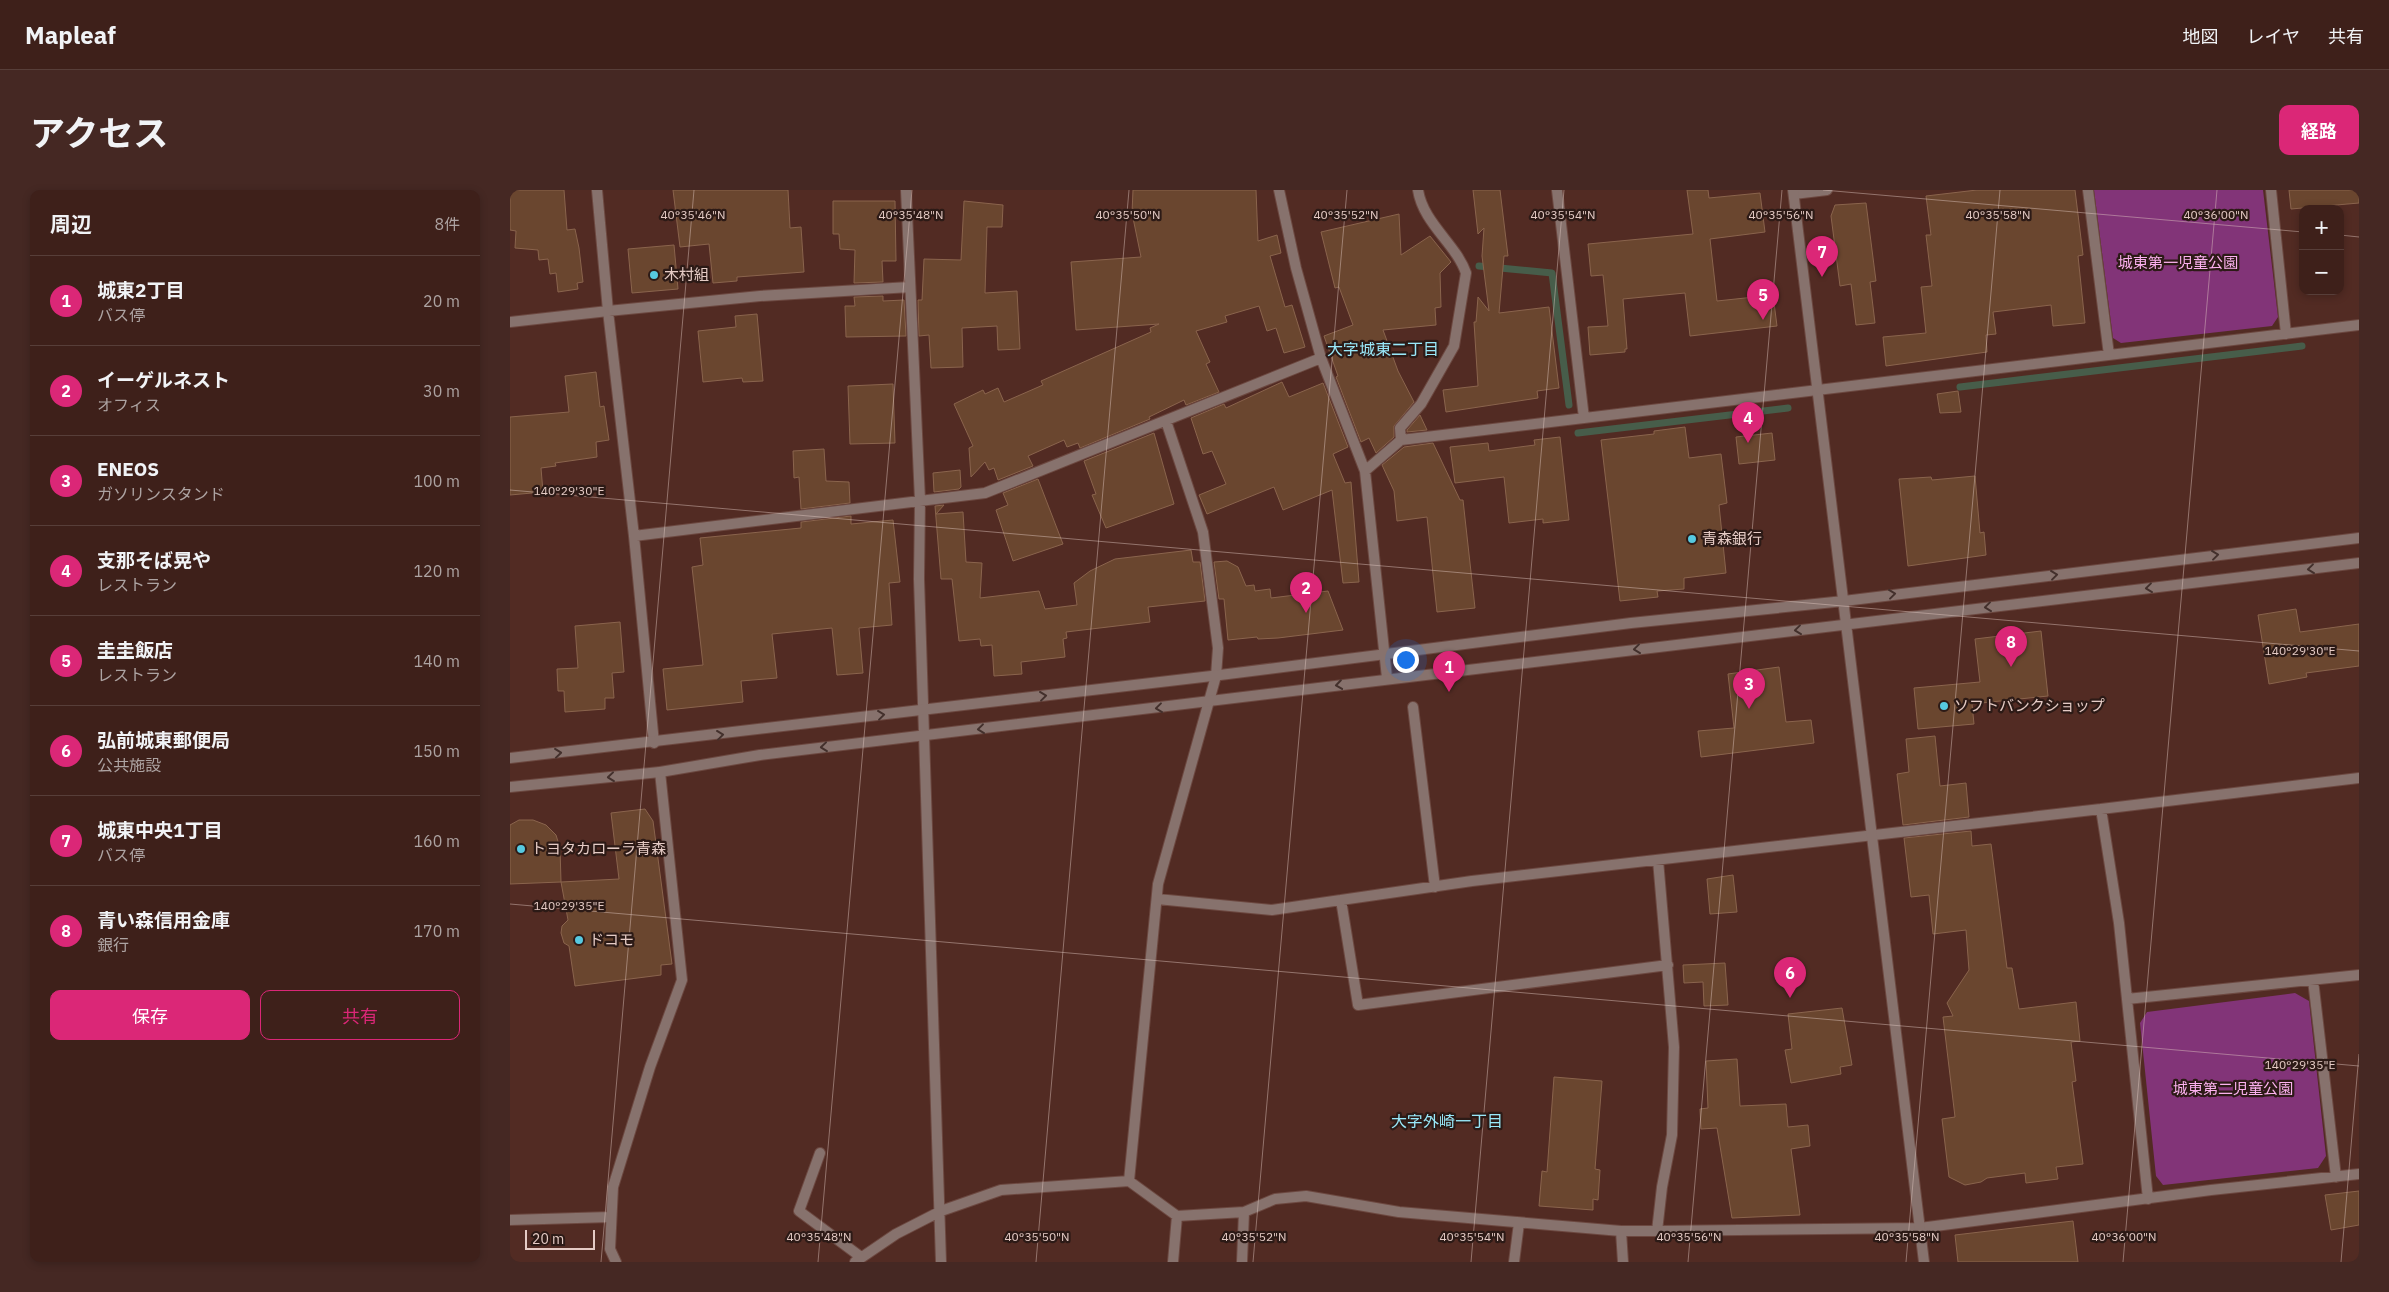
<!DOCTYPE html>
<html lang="ja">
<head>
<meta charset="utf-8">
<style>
	:root { --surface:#3e201a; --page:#452823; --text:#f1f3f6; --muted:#ada3a2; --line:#573e39; --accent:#db2777 }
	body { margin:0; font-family:"IBM Plex Sans","Noto Sans JP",sans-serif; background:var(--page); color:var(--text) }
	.controls { position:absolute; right:15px; top:15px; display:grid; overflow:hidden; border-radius:10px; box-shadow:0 2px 8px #0003 }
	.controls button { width:45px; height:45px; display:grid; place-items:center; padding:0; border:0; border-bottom:1px solid var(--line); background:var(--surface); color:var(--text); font:25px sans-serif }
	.scale { position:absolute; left:15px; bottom:12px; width:70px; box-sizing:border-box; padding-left:5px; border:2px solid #e5cbc5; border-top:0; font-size:14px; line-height:18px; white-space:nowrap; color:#e5cbc5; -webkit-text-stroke:4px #2c1a16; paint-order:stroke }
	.you { position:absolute; left:895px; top:469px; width:18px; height:18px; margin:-12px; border:4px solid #fff; border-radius:50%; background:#1a73e8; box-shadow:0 0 0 8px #1a73e833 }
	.badge { display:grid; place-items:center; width:32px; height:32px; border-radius:50%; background:var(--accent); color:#fff; font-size:16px; font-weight:700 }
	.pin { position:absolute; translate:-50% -41px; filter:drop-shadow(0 1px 2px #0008) }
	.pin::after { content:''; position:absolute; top:26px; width:18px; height:15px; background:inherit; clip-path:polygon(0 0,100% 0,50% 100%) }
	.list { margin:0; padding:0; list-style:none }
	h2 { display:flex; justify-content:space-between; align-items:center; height:65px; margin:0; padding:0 20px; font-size:21px }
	h2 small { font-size:16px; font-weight:400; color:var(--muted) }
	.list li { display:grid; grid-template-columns:32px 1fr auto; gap:15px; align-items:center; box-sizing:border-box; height:90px; padding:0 20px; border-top:1px solid var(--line) }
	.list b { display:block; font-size:19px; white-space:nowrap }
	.list p { margin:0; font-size:16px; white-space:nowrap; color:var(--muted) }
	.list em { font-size:16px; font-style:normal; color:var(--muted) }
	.actions { display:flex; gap:10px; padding:15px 20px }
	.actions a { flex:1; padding:11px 0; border:1px solid var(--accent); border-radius:10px; text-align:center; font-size:18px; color:var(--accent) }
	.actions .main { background:var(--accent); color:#fff }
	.map { position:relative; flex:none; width:1849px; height:1072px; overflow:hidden; border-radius:10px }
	header { display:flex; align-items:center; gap:30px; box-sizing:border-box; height:70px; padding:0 25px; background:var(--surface); border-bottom:1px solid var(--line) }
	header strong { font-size:24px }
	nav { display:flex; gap:28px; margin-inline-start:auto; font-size:18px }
	.intro { display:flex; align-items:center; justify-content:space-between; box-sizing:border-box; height:120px; padding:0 30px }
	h1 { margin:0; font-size:35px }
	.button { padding:12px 22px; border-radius:10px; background:var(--accent); color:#fff; font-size:18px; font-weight:700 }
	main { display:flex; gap:30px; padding:0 30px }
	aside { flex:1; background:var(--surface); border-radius:10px; box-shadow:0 2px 8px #0003 }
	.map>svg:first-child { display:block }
	.park { fill:#823478 }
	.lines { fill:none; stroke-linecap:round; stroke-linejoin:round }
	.stream { stroke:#475d4a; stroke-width:7 }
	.building { fill:#6a462f; stroke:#8a644d }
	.minor-casing { stroke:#6c4840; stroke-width:12 }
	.tertiary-casing { stroke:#6c4840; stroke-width:12 }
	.minor { stroke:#87726d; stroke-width:10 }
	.tertiary { stroke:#87726d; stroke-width:10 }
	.oneway { stroke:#43302c }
	.ticks { fill:none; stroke:#e5cbc5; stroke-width:1; stroke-opacity:0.45 }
	.poi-dot { fill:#56c9e0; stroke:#2c1a16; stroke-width:2 }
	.labels { text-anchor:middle; stroke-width:4.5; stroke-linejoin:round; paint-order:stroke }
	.park-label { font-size:15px; fill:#fcb1ef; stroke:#2c1a16 }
	.poi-label { font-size:15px; fill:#e5cbc5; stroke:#2c1a16; text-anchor:start }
	.neighbourhood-label { font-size:16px; fill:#99e8f9; stroke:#2c1a16 }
	.ticks-label { font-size:12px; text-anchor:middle; fill:#e5cbc5; stroke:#2c1a16; stroke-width:4.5; stroke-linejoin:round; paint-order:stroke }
</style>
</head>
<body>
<header>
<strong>Mapleaf</strong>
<nav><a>地図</a><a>レイヤ</a><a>共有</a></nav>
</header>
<div class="intro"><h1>アクセス</h1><a class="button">経路</a></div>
<main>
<aside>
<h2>周辺<small>8件</small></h2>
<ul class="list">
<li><span class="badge">1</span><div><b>城東2丁目</b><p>バス停</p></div><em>20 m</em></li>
<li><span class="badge">2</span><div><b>イーゲルネスト</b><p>オフィス</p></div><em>30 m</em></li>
<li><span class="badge">3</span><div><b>ENEOS</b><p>ガソリンスタンド</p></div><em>100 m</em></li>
<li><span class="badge">4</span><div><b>支那そば晃や</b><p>レストラン</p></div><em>120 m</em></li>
<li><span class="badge">5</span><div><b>圭圭飯店</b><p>レストラン</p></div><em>140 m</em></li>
<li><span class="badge">6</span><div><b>弘前城東郵便局</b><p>公共施設</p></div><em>150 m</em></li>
<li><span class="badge">7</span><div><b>城東中央1丁目</b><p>バス停</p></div><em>160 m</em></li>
<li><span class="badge">8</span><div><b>青い森信用金庫</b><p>銀行</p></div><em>170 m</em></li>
</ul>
<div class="actions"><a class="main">保存</a><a>共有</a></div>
</aside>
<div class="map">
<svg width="1849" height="1072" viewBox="0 0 1849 1072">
	<rect width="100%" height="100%" fill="#522b23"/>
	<!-- park -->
	<path class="park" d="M1584,0H1753L1768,127L1762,136L1611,153L1603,148Z
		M1785,803L1799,811L1816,966L1808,978L1653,995L1646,986L1630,833L1637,822Z"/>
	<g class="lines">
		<!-- stream -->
		<path class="stream" d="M969,76L1042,83L1059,215
			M1450,197L1792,156
			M1068,243L1278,218"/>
	</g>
	<!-- building -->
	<path class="building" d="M0,0H54L57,40L65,39L69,58L73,92L67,93L68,99L48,102L46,83L40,84L38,69L29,70L28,60L5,58L6,41L0,40Z
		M163,0H278L280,38L291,37L294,82L227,87V91L203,93L199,54L170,57Z
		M623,0H746L748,51L767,45L771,63L760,66L775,117L782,115L795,157L774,163L766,138L757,141L749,116L715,126L717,132L686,141L700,172L696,174L709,202L676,215L674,210L639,227L640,229L570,258L568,253L557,257L554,250L518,266L523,276L488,290L484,278L479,280L475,272L461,287L459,258L463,256L444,214L473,200L475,204L488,198L494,212L533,195L531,191L641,142L640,138L649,134L566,140L561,72L631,67L622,23Z
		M963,0H990L998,66H994L989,123L1039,117L1049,198L1027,201L1028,208L936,222L933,200L968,196L964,132H966L968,107L979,121L972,66L974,38L968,44Z
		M1177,0H1198L1199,8L1250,3L1255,42L1200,49L1207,111L1263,105L1267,136L1180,146L1175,103L1113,109L1117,159H1115V162L1080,165L1078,137L1098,136L1093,85L1081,86L1078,54L1183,44Z
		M1467,0H1565L1573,65L1568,66L1575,133L1543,136L1541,115L1483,122L1486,144L1476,145L1477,162L1376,176L1373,147L1416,143L1411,97L1422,96L1416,45H1421L1416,6Z
		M1779,0H1849V13L1781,19Z
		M323,11H385L386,71H372L373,92L344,93L345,60L330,59L329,44H323Z
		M454,11L493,15L492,37H477L475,103L507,101L510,159L488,160L487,136L452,138L453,177L421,178L419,145L409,146L408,110H412L414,69L451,70Z
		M1356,13L1366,91L1360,92L1365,133L1346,135L1341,94L1330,96L1321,26L1325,15Z
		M889,24L891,65L920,46L941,72L930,83L931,117L925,118L926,135L873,140L888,181L904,212L884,236V247L866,263L859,248L851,252L826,187L828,186L814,146L843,135L829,97L825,98L811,42Z
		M164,55L168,99L122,103L118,59Z
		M373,106V111L394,110L396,146L336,147L335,116H345L344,107Z
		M247,124L253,191L233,192L232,188L193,192L188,141L226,137L225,126Z
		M86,182L90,217L94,216L99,250L86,252L87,267L45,273L46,276L31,278L33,302L0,305V227L59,222L55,186Z
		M772,192L779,207L813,193L838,257L823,264L835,293L841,292L849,392L833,393L822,300L773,320L764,297L697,324L689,305L716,294L702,261L693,264L681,228L714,214L716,218Z
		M383,194L385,253L340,254L338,196Z
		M1448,201L1451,222L1430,223L1427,204Z
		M910,225L917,240L897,242V240Z
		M1175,237L1179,268L1211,264L1217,313L1209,315L1216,383L1174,388V399L1147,401L1148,407L1110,411L1091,250L1144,244V241Z
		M644,243L664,314L596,338L582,305L586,304L574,271Z
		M1262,243L1265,270L1229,274L1226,247Z
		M1050,247L1059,330L1033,333V329L999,333L994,287L945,293L940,257L978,253L979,261L1025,255L1024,250Z
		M923,253L950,310H953L965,418L927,422L917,327L887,331L884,301L872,275L894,257Z
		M314,259L316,291L339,292L340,313L291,319L289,287L284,288L283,261Z
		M450,280L451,297L449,299L424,302L423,283Z
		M1465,286L1470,343L1474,342L1476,365L1398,376L1389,289L1421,287L1422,290Z
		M528,289L553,354L503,371L486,320L498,315L493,303Z
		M434,315L426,324L453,322L456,372L472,373L470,408L529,401L535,419L567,415L564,393L580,381L605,369L681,360L683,372H690L695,411L638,417L640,432L556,442L557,448L553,449L555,467L511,472L512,484L484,486L482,455L471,456L470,449L449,451L442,389H431L425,316Z
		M341,326V334L383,330L390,392L379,393L382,435L349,438L353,483L327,485L322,438L262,444L267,488L231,491L233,512L157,520L153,479L193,475L182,377L193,375L190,348L291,338V332Z
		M717,371L728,377L736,396L744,395L745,401L760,399L761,408L818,401L833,440L768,448L748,449L747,447L718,450L714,409H709L704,372Z
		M1786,419L1790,442L1849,434V476L1796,483L1797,487L1759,494L1748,425Z
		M110,432L114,482L102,483L104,508H95V519L55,522L54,501H48L47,479L68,478L65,436Z
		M1531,441L1538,506L1462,514L1464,534L1408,539L1404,498L1470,492L1465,449Z
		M1269,477L1276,532L1301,530L1304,553L1191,567L1188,541L1224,538L1218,484Z
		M1425,546L1430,596L1456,593L1459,627L1393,635L1387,584L1399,582L1396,549Z
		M135,619L143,631L162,774L151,775V785L65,796L59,756L54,753L51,743L52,736L58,730L51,692L109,689L101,623Z
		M9,630H23L36,635L46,645L50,658L51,692L0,694V635Z
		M1461,641L1462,656L1481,654L1497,778H1502L1509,819L1566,812L1570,851L1561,852L1566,891L1562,892L1573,974L1546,977L1548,989L1516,993L1515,983L1477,988L1471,992L1455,995L1439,987L1432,929L1445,927L1433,827L1443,826L1437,813L1459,780L1456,740L1423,744L1419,705L1401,707L1394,648Z
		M1223,685L1227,722L1200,724L1197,689Z
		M1215,773L1218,815L1194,816L1193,792L1174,793L1173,775Z
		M1332,818L1342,875L1330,877L1331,884L1281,893L1275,860L1282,859L1278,824Z
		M1227,869L1230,916L1276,914L1278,937L1298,935L1300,956L1281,959L1290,1025L1222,1028L1207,938L1191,939L1190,919L1198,918L1196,871Z
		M1044,887L1092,891L1085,979L1090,980L1088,1010L1083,1009V1020L1029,1016L1032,981L1037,982Z
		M1849,1001V1035L1821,1040L1815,1005Z
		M1563,1031L1568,1072H1448L1445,1045Z"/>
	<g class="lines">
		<!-- minor casing -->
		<g class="minor-casing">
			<path id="minor" d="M396,0L410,310L409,389L431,1072
				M769,0L786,78L811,168L855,281L877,488
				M1047,0L1074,228
				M1578,0L1599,165
				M1761,0L1776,144
				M1284,4L1317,0
				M891,250L890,238L911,214L944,156L956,83C946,54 913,33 908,0
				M855,281L891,250L1849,135
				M124,346L475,303L811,168
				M903,517L925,697
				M144,553L124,346L98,121L250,106L400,97
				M1591,619L1609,733L1638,1009
				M647,709L762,720L962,691L1591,619L1849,588
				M831,710L848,815L1158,775
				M1803,790L1826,987
				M1617,809L1849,785
				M310,963L289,1021L351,1067
				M619,991L648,694L706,486L708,458L693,342L656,231
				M0,1030L100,1027
				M1111,1041L1113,1072
				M1147,1041L1152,997L1162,945L1164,857L1148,670
				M106,1072L100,1059L103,997L140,877L172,790L150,582
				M345,1072L386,1044L431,1021L491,1000L619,991L667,1026L734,1022L765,1009L796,1006L889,1022L1111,1041H1147L1410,1038L1701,1000L1849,984
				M663,1072L667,1026
				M732,1072L734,1022
				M1004,1072L1009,1033"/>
		</g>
		<!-- tertiary casing -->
		<g class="tertiary-casing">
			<path id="tertiary" d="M1283,0L1414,1072
				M0,132L98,121L87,0
				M0,568L710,485L1121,433L1334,411L1849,348
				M0,597L150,582L250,565L1849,373"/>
		</g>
		<!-- minor -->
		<use href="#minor" class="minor"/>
		<!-- tertiary -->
		<use href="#tertiary" class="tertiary"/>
	</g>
	<!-- one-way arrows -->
	<defs><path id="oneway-chevron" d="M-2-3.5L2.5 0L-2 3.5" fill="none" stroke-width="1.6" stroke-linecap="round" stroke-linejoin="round" transform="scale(1.25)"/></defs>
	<g class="oneway">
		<use href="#oneway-chevron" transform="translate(1705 365) rotate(-7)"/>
		<use href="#oneway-chevron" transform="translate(1801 379) rotate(173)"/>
		<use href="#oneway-chevron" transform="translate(1544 385) rotate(-7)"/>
		<use href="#oneway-chevron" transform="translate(1639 398) rotate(173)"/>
		<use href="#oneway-chevron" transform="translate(1382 404) rotate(-7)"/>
		<use href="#oneway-chevron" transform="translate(1478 417) rotate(173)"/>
		<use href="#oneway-chevron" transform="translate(1288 440) rotate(173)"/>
		<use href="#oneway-chevron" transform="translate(1127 459) rotate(173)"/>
		<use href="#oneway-chevron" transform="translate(829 495) rotate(172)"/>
		<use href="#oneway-chevron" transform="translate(533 506) rotate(-7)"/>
		<use href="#oneway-chevron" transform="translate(649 518) rotate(173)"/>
		<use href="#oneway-chevron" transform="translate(371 525) rotate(-7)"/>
		<use href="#oneway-chevron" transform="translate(471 539) rotate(173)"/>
		<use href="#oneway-chevron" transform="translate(210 545) rotate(-7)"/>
		<use href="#oneway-chevron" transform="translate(314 557) rotate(174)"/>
		<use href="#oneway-chevron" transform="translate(48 563) rotate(-6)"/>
		<use href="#oneway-chevron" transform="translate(101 587) rotate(174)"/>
	</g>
	<!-- ticks -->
	<path class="ticks" d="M1313,0L1793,42M1830,45L1849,47M0,300L1849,461M0,714L1849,876M91,1072L184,0M308,1072L402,0M526,1072L619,0M743,1072L837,0M961,1072L1054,0M1178,1072L1272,0M1396,1072L1490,0M1613,1072L1707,0M1831,1072L1849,864"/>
	<!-- markers -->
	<g class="poi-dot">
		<circle cx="144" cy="85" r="5"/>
		<circle cx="1182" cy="349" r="5"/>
		<circle cx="1434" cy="516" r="5"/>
		<circle cx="11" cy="659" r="5"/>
		<circle cx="69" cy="750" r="5"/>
	</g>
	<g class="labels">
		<!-- park labels -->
		<g class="park-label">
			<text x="1668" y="78">城東第一児童公園</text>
			<text x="1723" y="904">城東第二児童公園</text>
		</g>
		<!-- poi labels -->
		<g class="poi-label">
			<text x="154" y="90">木村組</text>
			<text x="1192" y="354">青森銀行</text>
			<text x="1444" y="521">ソフトバンクショップ</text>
			<text x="21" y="664">トヨタカローラ青森</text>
			<text x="79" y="755">ドコモ</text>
		</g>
		<!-- neighbourhood labels -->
		<g class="neighbourhood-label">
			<text x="873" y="165">大字城東二丁目</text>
			<text x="937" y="937">大字外崎一丁目</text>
		</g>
	</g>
	<g class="ticks-label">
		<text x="183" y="29">40°35'46"N</text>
		<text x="401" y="29">40°35'48"N</text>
		<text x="618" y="29">40°35'50"N</text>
		<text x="836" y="29">40°35'52"N</text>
		<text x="1053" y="29">40°35'54"N</text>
		<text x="1271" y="29">40°35'56"N</text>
		<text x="1488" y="29">40°35'58"N</text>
		<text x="1706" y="29">40°36'00"N</text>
		<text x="59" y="305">140°29'30"E</text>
		<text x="1790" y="465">140°29'30"E</text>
		<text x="59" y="720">140°29'35"E</text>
		<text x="1790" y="879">140°29'35"E</text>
		<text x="309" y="1051">40°35'48"N</text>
		<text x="527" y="1051">40°35'50"N</text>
		<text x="744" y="1051">40°35'52"N</text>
		<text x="962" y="1051">40°35'54"N</text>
		<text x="1179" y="1051">40°35'56"N</text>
		<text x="1397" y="1051">40°35'58"N</text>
		<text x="1614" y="1051">40°36'00"N</text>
	</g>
</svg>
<div class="controls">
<button>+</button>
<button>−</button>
</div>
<div class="scale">20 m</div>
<div class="you"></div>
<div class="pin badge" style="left:939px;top:502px">1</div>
<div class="pin badge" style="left:796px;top:423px">2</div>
<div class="pin badge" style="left:1239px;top:519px">3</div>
<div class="pin badge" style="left:1238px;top:253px">4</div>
<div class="pin badge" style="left:1253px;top:130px">5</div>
<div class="pin badge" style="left:1280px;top:808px">6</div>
<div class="pin badge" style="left:1312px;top:87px">7</div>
<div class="pin badge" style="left:1501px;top:477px">8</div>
</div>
</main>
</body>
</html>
